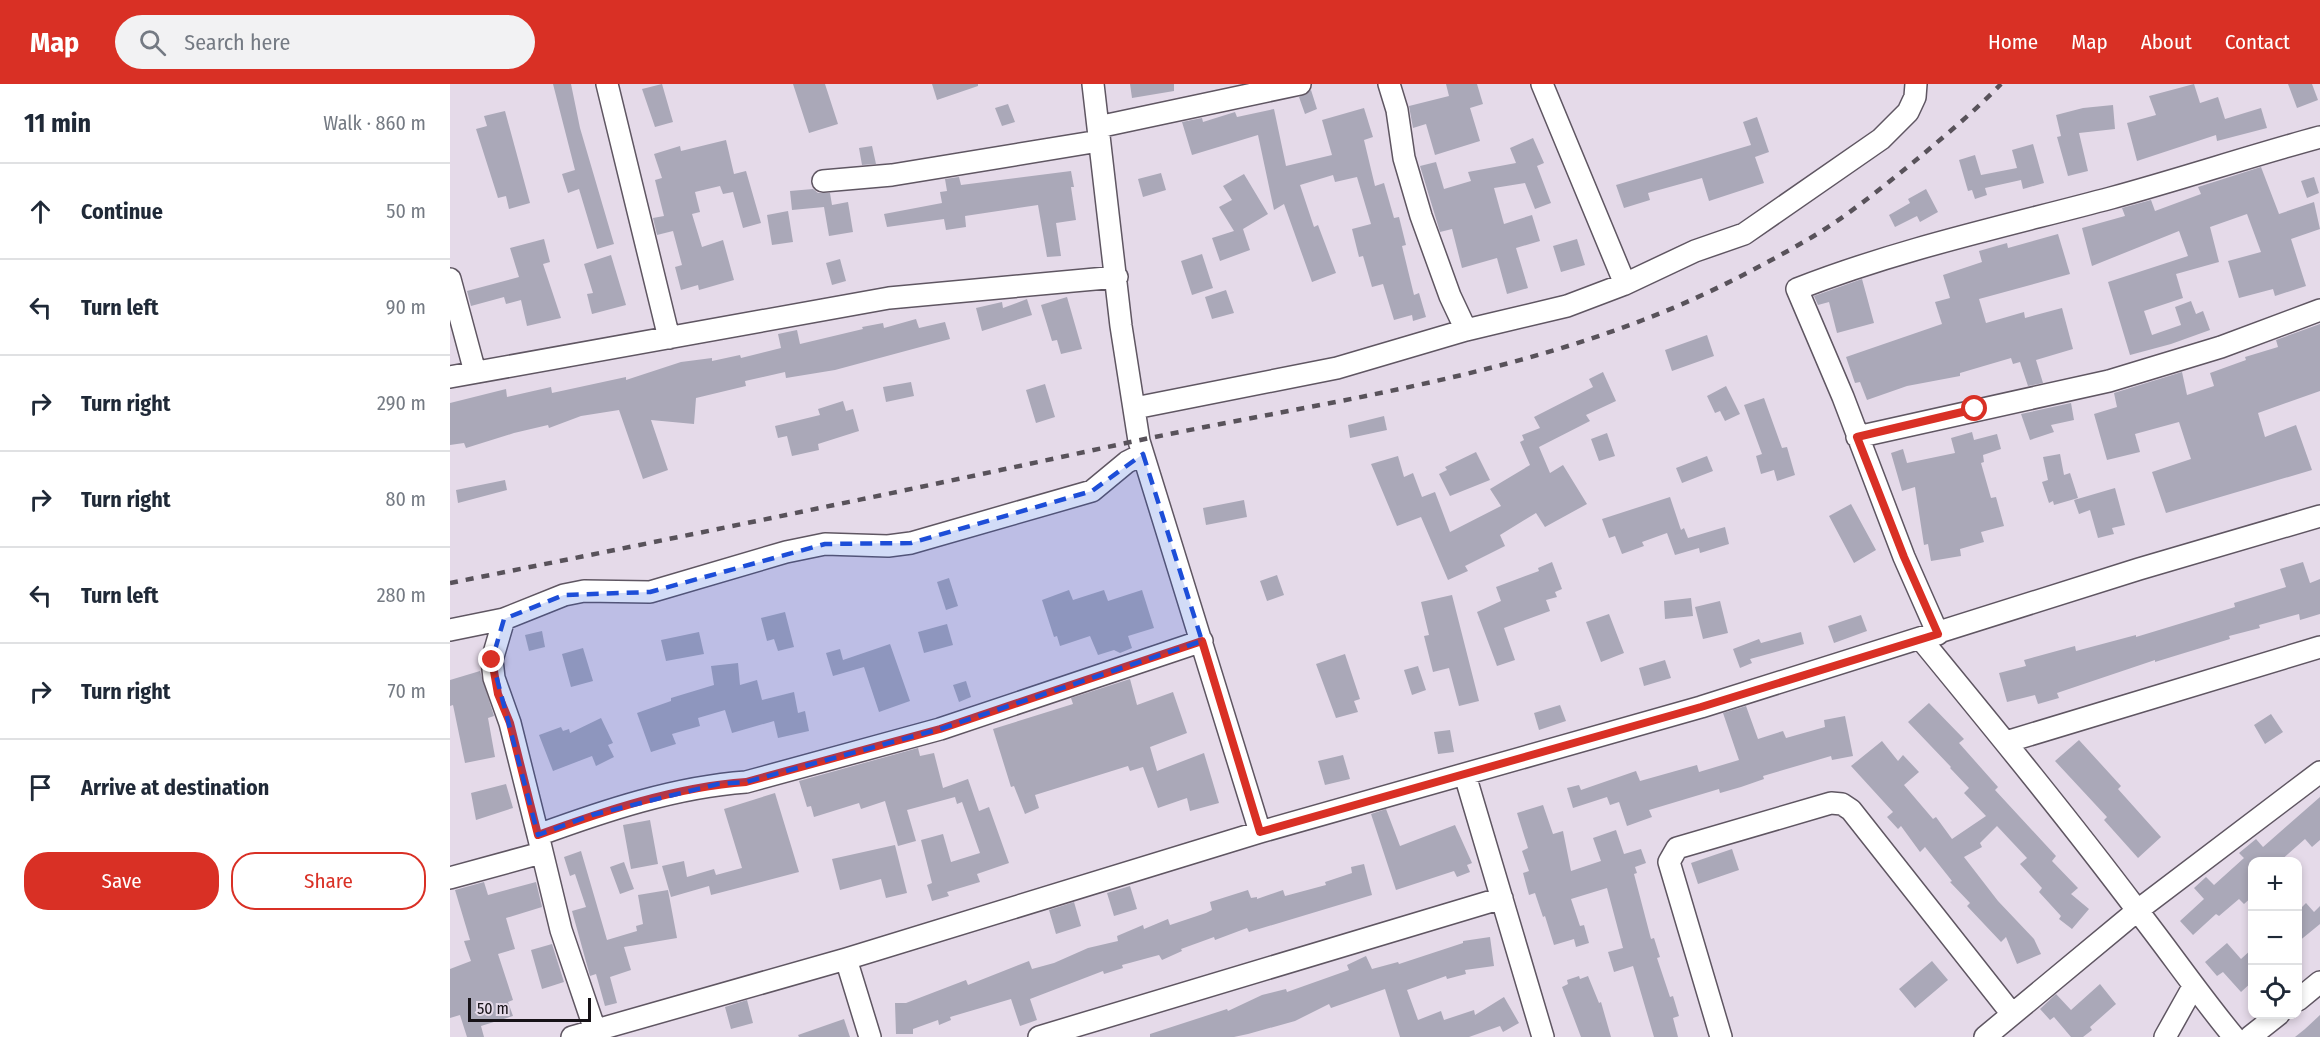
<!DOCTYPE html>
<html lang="en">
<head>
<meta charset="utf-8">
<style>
	:root { --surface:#fff; --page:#f2f2f3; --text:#1f2937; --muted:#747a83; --line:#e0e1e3; --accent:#d93025 }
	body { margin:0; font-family:"Fira Sans Condensed",sans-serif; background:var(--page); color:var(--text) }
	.controls { position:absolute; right:18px; bottom:18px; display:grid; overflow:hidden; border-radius:12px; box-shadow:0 3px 9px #0003 }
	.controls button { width:54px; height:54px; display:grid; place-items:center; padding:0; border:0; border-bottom:2px solid var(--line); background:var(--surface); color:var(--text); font:30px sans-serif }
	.scale { position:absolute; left:18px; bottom:15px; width:123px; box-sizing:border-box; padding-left:6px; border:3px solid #161217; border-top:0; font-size:16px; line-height:21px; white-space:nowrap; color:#161217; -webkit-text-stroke:4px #e5dae9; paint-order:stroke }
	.stop { position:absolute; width:18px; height:18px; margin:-14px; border:4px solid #d93025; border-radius:50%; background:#fff }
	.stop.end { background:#d93025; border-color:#fff; box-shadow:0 2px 6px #0008 }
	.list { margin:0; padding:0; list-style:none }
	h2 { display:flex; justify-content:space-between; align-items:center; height:78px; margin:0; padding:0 24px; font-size:26px }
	h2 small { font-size:20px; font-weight:400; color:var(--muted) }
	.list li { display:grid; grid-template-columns:39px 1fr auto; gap:18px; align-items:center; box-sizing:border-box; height:96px; padding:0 24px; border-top:2px solid var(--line) }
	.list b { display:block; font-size:22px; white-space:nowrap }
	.list em { font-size:20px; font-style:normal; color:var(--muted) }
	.actions { display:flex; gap:12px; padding:18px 24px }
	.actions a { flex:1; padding:14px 0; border:2px solid var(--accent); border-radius:24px; text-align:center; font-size:21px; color:var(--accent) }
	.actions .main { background:var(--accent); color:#fff }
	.icon { flex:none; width:33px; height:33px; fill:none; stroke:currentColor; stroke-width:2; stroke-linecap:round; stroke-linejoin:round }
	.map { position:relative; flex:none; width:1870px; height:953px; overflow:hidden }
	header { display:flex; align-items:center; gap:36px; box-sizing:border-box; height:84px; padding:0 30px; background:var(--accent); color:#fff }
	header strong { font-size:28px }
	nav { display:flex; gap:33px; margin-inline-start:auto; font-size:21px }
	.search { width:420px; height:54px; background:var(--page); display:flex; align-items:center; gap:15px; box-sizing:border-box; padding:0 21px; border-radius:33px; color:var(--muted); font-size:22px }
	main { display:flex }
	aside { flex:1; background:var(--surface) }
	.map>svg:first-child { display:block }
	.building { fill:#aaa8b8 }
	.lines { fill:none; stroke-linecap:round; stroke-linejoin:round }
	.minor-casing { stroke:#5f5662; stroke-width:24 }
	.minor { stroke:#fff; stroke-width:21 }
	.rail { stroke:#58525a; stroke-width:4.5; stroke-dasharray:8 8; stroke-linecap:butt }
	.route { stroke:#d93025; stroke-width:8 }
	.marked { fill:#1d4ed8; fill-opacity:0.2; stroke:#1d4ed8; stroke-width:4.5; stroke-dasharray:12 8; stroke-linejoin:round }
</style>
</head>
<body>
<header>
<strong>Map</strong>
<div class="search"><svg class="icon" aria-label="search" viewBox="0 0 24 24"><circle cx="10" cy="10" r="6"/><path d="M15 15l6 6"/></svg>Search here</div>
<nav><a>Home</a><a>Map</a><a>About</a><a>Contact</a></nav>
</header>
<main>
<aside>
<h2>11 min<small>Walk · 860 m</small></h2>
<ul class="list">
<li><svg class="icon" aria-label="ahead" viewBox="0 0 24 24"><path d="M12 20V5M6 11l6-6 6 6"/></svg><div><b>Continue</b></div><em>50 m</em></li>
<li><svg class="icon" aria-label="left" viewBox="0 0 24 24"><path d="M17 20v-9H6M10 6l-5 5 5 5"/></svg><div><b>Turn left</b></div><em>90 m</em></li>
<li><svg class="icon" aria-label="right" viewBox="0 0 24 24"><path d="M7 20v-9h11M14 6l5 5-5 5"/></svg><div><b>Turn right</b></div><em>290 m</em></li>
<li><svg class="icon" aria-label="right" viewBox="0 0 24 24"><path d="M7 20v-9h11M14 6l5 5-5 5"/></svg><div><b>Turn right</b></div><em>80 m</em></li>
<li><svg class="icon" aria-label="left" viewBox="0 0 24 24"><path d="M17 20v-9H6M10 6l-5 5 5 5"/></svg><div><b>Turn left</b></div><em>280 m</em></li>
<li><svg class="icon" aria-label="right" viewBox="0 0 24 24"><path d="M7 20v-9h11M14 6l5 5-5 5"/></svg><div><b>Turn right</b></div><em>70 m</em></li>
<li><svg class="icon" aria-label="arrive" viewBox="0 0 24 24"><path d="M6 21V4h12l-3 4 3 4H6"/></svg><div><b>Arrive at destination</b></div></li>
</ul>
<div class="actions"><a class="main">Save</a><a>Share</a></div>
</aside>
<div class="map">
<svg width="1870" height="953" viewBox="0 0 1870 953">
	<rect width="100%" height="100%" fill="#e5dae9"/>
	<!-- building -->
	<path class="building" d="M103,0H121L130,44L164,160L147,165L129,105L118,109L112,90L125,86Z
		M212,0L223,38L205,43L192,5Z
		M343,0H375L388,40L359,49Z
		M482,0H528V2L487,16Z
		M680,0H724V7L682,14Z
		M996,0H1027L1033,20L1020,24L1030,57L985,71L976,40L963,44L959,22L999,12Z
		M1744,0L1750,19L1768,13L1775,35L1811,24L1817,44L1767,57L1766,51L1687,77L1677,39L1706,31L1699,12Z
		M1838,0H1862L1868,16L1847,24Z
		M861,6L867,25L855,30L849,13Z
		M558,20L565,38L552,42L545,24Z
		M1663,21L1665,45L1629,49L1638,87L1618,92L1607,53L1611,52L1606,31L1633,24Z
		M914,24L923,53L914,56L925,102L934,99L944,134L949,133L956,161L952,162L964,211L969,209L976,233L963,237L962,231L944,236L933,200L922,203L913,172L909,173L902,145L921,140L907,93L885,98L883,91L850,101L864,143L868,141L886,189L862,198L834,120L824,126L808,51L742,71L732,38L752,34L753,38L785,28L787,33L824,25L836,82L882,71L872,36Z
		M55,27L80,119L59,125L56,112L48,114L26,45L37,42L34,32Z
		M1307,33L1319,68L1305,73L1314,99L1259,117L1252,94L1198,109L1200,116L1174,124L1166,101L1301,61L1293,38Z
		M1083,54L1094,79L1087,82L1101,119L1085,125L1075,99L1044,104L1054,140L1082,131L1090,157L1066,164L1078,204L1057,210L1047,174L1012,184L1002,145L990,148L970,82L986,78L994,105L1021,97L1018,88L1066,79L1060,64Z
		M276,56L284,90L296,87L311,139L293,144L283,108L273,110L270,102L245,108L250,128L242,130L252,163L273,156L284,196L249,206L248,201L231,206L225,183L232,181L223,147L207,151L203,134L214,132L205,96L212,94L204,70L230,62L231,67Z
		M1583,60L1594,99L1573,105L1571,96L1535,104L1537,111L1525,115L1522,106L1518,107L1509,76L1525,71L1531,91L1567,84L1562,66Z
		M422,62L426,80L412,81L409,64Z
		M1811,83L1829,130L1864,118L1870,145L1841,155L1856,202L1825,212L1823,205L1789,214L1778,177L1811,168L1797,130L1760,143L1769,178L1726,190L1733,214L1694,227L1702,251L1731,241L1725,223L1741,217L1746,230L1753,227L1760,246L1721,260L1680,271L1658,198L1738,172L1729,147L1642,182L1632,144L1675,132L1672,124L1701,116L1705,127L1751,110L1748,103Z
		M621,87L624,103H621L626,136L606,139L611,172L597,173L588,121L515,132L516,143L496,146L494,135L437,143L434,130L492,119L490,108L497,107L495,95L509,93L511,101Z
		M711,89L716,106L693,113L688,95Z
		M794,90L818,130L793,145L800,166L770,177L762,154L784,147L769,123L782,116L773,102Z
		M1864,93L1869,109L1857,114L1851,97Z
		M363,105L368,109H380L382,121L398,118L403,148L379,152L374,123L342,126L340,107Z
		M1476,105L1488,128L1470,138L1467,132L1445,143L1439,131L1460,119L1458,115Z
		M338,127L343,158L322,161L317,131Z
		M1608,150L1620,190L1529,215L1536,239L1574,228L1575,234L1612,224L1623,265L1586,276L1593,299L1578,302L1570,278L1563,280L1561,274L1510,289V292L1457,302L1417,316L1410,298L1405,299L1396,273L1492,240L1485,218L1500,214L1493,191L1532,178L1529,167L1557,159L1558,164Z
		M94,155L100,178L93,180L111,234L77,242L71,216L56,220L54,213L21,222L17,207L69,193L60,164Z
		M1127,155L1135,181L1111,188L1103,162Z
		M752,170L763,204L742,211L731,177Z
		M161,171L176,221L142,230L137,210L143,209L134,180Z
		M390,175L396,197L382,201L376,179Z
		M1412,195L1424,239L1387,249L1379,218L1368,221L1364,212Z
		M776,206L784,229L762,235L755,213Z
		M617,213L632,265L611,270L607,256L602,257L591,221Z
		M577,215L582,231L532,247L526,224L552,218L553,224Z
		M466,235L469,244L495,238L500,255L385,286L336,294L335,288L295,297L296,302L246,314L244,340L201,336L218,386L193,395L169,326L131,332L99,344L98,341L64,349L16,364L14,359L0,361V319L56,305L57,313L101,303L102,309L176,293V296L231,278L262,274V277L290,271L291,274L331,264L328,250L347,246L350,260L413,245L412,243L433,239L434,244Z
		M1870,240V307L1808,329L1815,353L1846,341L1862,386L1716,429L1702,388L1741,375L1729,338L1685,350L1690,368L1657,376L1644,330L1667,323L1664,309L1732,288L1737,311L1764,302L1760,289L1796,276L1795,273L1828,263L1826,256Z
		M1257,251L1264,272L1222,287L1215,266Z
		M1153,288L1166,317L1136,331L1140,337L1089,363L1100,389L1113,381L1137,420L1095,443L1086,429L1050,451L1055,462L1015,482L1018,487L998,496L971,433L947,442L921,380L948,372L954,393L963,389L972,413L985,408L1000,448L1051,422L1040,405L1080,381L1070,358L1074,356L1072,351L1090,344L1084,333L1143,303L1139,295Z
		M461,298L464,312L436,318L433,303Z
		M595,300L605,333L586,339L576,306Z
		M1276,302L1290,330L1275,337L1270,327L1265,329L1257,312Z
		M1314,314L1332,364L1337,363L1345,391L1327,397L1324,386L1311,390L1306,372L1312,370L1294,321Z
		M393,317L396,327L403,325L409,347L368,360L369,366L342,372L337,352L328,354L325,342L370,331L368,325Z
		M1621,319L1624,336L1601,341L1604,348L1580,356L1571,330Z
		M934,332L937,346L900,354L898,341Z
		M1522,348L1524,356L1547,350L1551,365L1533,371L1534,378L1531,379L1541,414L1546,413L1554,442L1531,448L1534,458L1510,465L1511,472L1481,477L1478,460L1474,461L1465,403L1452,407L1441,369L1453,365L1457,379L1505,369L1501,354Z
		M1157,349L1165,372L1149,377L1141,355Z
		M1026,368L1040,396L1000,412L989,390L997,386L995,383Z
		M1610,370L1614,391L1620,389L1628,414L1604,421L1603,417L1599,419L1592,398L1598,396L1593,373Z
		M1257,372L1263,387L1232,399L1226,384Z
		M55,396L57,406L8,419L6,406Z
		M1665,404L1675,441L1662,444L1664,450L1648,454L1640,426L1629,430L1624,416Z
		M1220,413L1231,446L1234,444L1238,454L1275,443L1279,460L1250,469L1249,464L1225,471L1217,449L1192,458L1194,462L1172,470L1165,452L1159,454L1152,435Z
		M794,416L797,433L756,441L753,424Z
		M1401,420L1426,466L1404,479L1379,432Z
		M1102,478L1112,505L1105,508L1107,513L1096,516L1100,527L1054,544L1065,576L1047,582L1027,528L1051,517L1046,503L1089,487L1088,484Z
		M1853,478L1860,499L1870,495V530L1850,536L1849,530L1809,541L1810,544L1779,552L1780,555L1705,578V576L1607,609L1609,614L1588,620L1585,611L1557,618L1549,589L1576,582L1574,576L1625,562L1626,567L1686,551V553L1785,523L1784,519L1836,503L1830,485Z
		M827,491L834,511L817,517L810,497Z
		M499,494L508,522L496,526L487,498Z
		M619,506L623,516L654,506L658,517L692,506L704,544L678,552L682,564L670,569L664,566L648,571L640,552L610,562L607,552L604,553L592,516Z
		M1002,511L1029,617L1009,622L999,584L983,588L974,552L979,551L971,518Z
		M1241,514L1243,532L1215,535L1214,517Z
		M1270,517L1278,549L1253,555L1245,523Z
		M335,528L344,563L328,567L324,555L317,557L311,534Z
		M1159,530L1174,569L1151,578L1136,538Z
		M1411,531L1417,547L1384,559L1378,542Z
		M497,540L503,561L474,569L468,548Z
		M92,547L95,563L79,567L75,551Z
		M249,548L254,570L216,577L211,556Z
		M1351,548L1354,560L1300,575L1302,579L1290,584L1283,565L1309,555L1311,559Z
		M440,560L460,617L429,628L414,583L383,592L376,569L390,565L393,576Z
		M133,564L143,597L121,603L112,570Z
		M895,570L910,615L904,617L908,628L886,634L866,580Z
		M1215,576L1221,594L1194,602L1189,584Z
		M288,579L290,601L307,596L312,616L344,608L348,629L355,627L359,647L328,654L324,637L282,649L275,626L248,634L250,642L222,650L226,660L201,668L187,629L221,617V614L264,601L261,582Z
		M968,582L976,606L962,611L954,586Z
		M30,587L44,632L38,634L45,673L15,679L3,621L0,622V596Z
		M680,595L687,621L723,608L737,649L700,663L707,687L754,669L769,719L740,727L737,714L708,724L693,683L680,687L678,682L585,711L589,724L575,730L564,702L561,703L543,645L623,620L621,614Z
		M516,597L521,613L509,618L503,601Z
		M1479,619L1514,655L1509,659L1548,703L1545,706L1606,772L1602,777L1628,804L1621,810L1639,825L1622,845L1609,835L1611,832L1589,808L1592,804L1570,780L1577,774L1547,742L1530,759L1532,763L1514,773L1548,817L1584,855L1591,870L1567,880L1556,853L1551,858L1517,822L1520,819L1500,798L1502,797L1475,763L1470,768L1451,742L1448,745L1437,733L1443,728L1401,682L1432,657L1448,677L1453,671L1469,688L1454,701L1483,735L1486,733L1502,755L1536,732L1514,709L1519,704L1500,684L1501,683L1458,638Z
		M1110,621L1116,637L1089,646L1084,629Z
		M1296,622L1308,655L1333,647L1336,654L1375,643L1374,636L1395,632L1403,672L1382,676L1381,672L1313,692L1314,695L1291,703L1270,709L1269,705L1199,726L1202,733L1177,742L1169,718L1160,721L1157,713L1123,724L1117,704L1129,701L1131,706L1186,687L1190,697L1247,681L1249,688L1289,676L1273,629Z
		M1821,630L1833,648L1815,660L1804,641Z
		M151,634L163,659L158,661L164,673L146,682L142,672L103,687L89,651L111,643L113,647L119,645L120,649Z
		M1000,646L1004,668L988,670L984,648Z
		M1629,656L1671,702L1668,705L1711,753L1688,774L1654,736L1657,733L1605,677Z
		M468,664L470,672L484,669L493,704L518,695L529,727L539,723L559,779L527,790L530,798L497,808L499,812L482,817L477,801L482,799L471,756L493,750L501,778L530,769L512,718L507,720L505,713L457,726L466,757L448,762L435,717L411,725L409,719L364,733L361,722L357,723L349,697Z
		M893,671L900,695L875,701L868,677Z
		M56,700L63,724L26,736L21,709Z
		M325,709L349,788L261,811L259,802L221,813L212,782L234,777L237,793L264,785L266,791L292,784L274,725Z
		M1870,713V756L1862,763L1855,755L1830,777H1803V812L1794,820L1789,815L1769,832L1766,830L1743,851L1730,837L1754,815L1744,804L1756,793L1764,801L1794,774L1789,769L1806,755L1813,763Z
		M1093,721L1103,750L1113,747L1121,787L1151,777L1143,754L1166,746L1174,770L1191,765L1196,779L1185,783L1187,789L1184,790L1201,855L1204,854L1210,873L1207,874L1220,913L1223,912L1229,932L1223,934L1228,953H1204L1183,882L1164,888L1158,868L1173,864L1157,804L1121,815L1130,842L1134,841L1139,859L1126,863L1124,855L1104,861L1095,832L1093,833L1085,809L1079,811L1073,789L1079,787L1072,767L1078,764L1067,729Z
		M936,725L950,762L1005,741L1022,779L1017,781L1020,788L1007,793L1004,787L946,806L921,730Z
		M200,736L208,780L181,785L173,741Z
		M445,761L457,809L436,814L431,795L390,806L382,775Z
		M1282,765L1289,786L1248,800L1241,779Z
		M131,767L157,856L187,847L186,842L193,840L188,811L218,806L227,854L174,863L181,886L160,893L167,919L155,922L146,890L140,892L122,827L136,823L125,790L120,792L114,773Z
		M174,778L184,805L170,810L160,783Z
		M914,780L922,811L799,848L797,844L765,856L764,853L731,865L732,867L712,876L709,871L672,881L673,884L654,890L653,887L580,915L587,936L570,942L561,915L500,933L501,936L489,941L488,936L463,945V950H446L445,919H456L516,896L518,901L579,877L582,885L604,879L638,864L668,857L667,852L693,841L694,845L718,835L720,841L756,829L762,826L760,818L798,806L801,814L807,813V815L833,806L835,812L876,801L875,798L902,789L901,783Z
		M34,798L38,811L86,798L92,823L56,834L65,865L48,870L63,916L58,918L63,932L31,942L34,953H17L10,931L0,934V885L21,877L14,857L20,856L5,806Z
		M680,802L687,825L664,832L657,809Z
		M624,818L631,842L606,850L599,826Z
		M1856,819L1864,828L1870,822V840L1848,858V827Z
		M1040,853L1044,882L1015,886L1016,890L997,895L996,892L957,906L968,936L991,927L994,936L1024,926L1025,931L1054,913L1069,939L1053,948L1050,942L1019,953H950L935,905L881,924L879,920L845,937L798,950L784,953H700V950L777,925L778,927L812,911L836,905L837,908L899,886L897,881L916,872L922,885L948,878L949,880L1013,859V857Z
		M1777,859L1791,875L1803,864V897L1791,908L1773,888L1767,892L1755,878Z
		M102,860L114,898L92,905L81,866Z
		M1482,877L1498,896L1465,924L1449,905Z
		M1129,892L1130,895L1138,892L1149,919L1151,918L1161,953H1131L1112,903L1118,900L1117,896Z
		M1650,900L1666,920L1640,943L1642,946L1633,953H1621L1604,933L1600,936L1590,925L1606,910L1621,926Z
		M297,916L303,939L281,945L275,923Z
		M1870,931V953H1845L1855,945Z
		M394,935L400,953H349L348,951Z"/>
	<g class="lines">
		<!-- minor casing -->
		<g class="minor-casing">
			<path id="minor" d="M157,0L219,254
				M643,0L671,242L689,357L810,748
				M939,0L947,26L954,74L971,132L1000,212L1016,246L1117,222L1175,200L1245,167L1294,150L1431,55L1458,28L1465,13L1466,0
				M1092,0L1175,200
				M648,43L850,0
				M373,97L442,91L649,57
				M0,195L25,288
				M0,293L439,214L667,193
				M685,324L887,284L1016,246
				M1407,353L1659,297L1771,263L1870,226
				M54,535L42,576L44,594L60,639L88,751
				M0,546L54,535L114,511L134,507L200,508L336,468L375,460L438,462L461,459L642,407L677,378L693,370
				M1488,550L1454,473L1393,313L1347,205C1449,165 1556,142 1661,114C1731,95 1800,72 1870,53
				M1470,554C1543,643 1617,733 1687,826C1720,868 1750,912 1784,953
				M1556,658L1870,563
				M1015,691L1093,953
				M0,794L91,769
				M396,875L420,953
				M1848,916L1870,898
				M145,946L111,846L88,751C154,727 225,703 296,698L490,645L752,557
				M122,953L396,875L810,748L1251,623L1689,485L1870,432
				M589,953L1052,814
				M1271,953L1219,778L1227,764L1381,719L1392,720L1401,726L1562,930
				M1535,953L1688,826L1870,688
				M1715,953L1743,903
				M1800,953L1829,930"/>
		</g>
		<!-- minor -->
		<use href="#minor" class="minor"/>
		<!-- rail -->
		<path class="rail" d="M0,499C226,454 451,408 676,359C849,322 1027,300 1193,236C1249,215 1305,186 1357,156C1397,133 1435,101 1471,72C1498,49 1526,26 1551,0"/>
	</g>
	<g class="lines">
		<!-- route -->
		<path class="route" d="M42,576L48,610L60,639L88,751C154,727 225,703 296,698L490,645L752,557L810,748L1251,623L1488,550L1454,473L1407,353L1525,325"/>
	</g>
	<!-- marked area -->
	<path class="marked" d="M693,370L752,557L490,645L296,698L268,700L142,731L88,751L42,576L54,535L114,511L200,508L375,460L461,459L642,407Z"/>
</svg>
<div class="controls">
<button>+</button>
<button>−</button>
<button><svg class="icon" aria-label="locate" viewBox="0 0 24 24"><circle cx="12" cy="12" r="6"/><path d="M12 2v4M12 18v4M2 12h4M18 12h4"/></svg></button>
</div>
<div class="scale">50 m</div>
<div class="stop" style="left:1525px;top:325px"></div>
<div class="stop end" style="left:42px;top:576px"></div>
</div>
</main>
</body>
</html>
